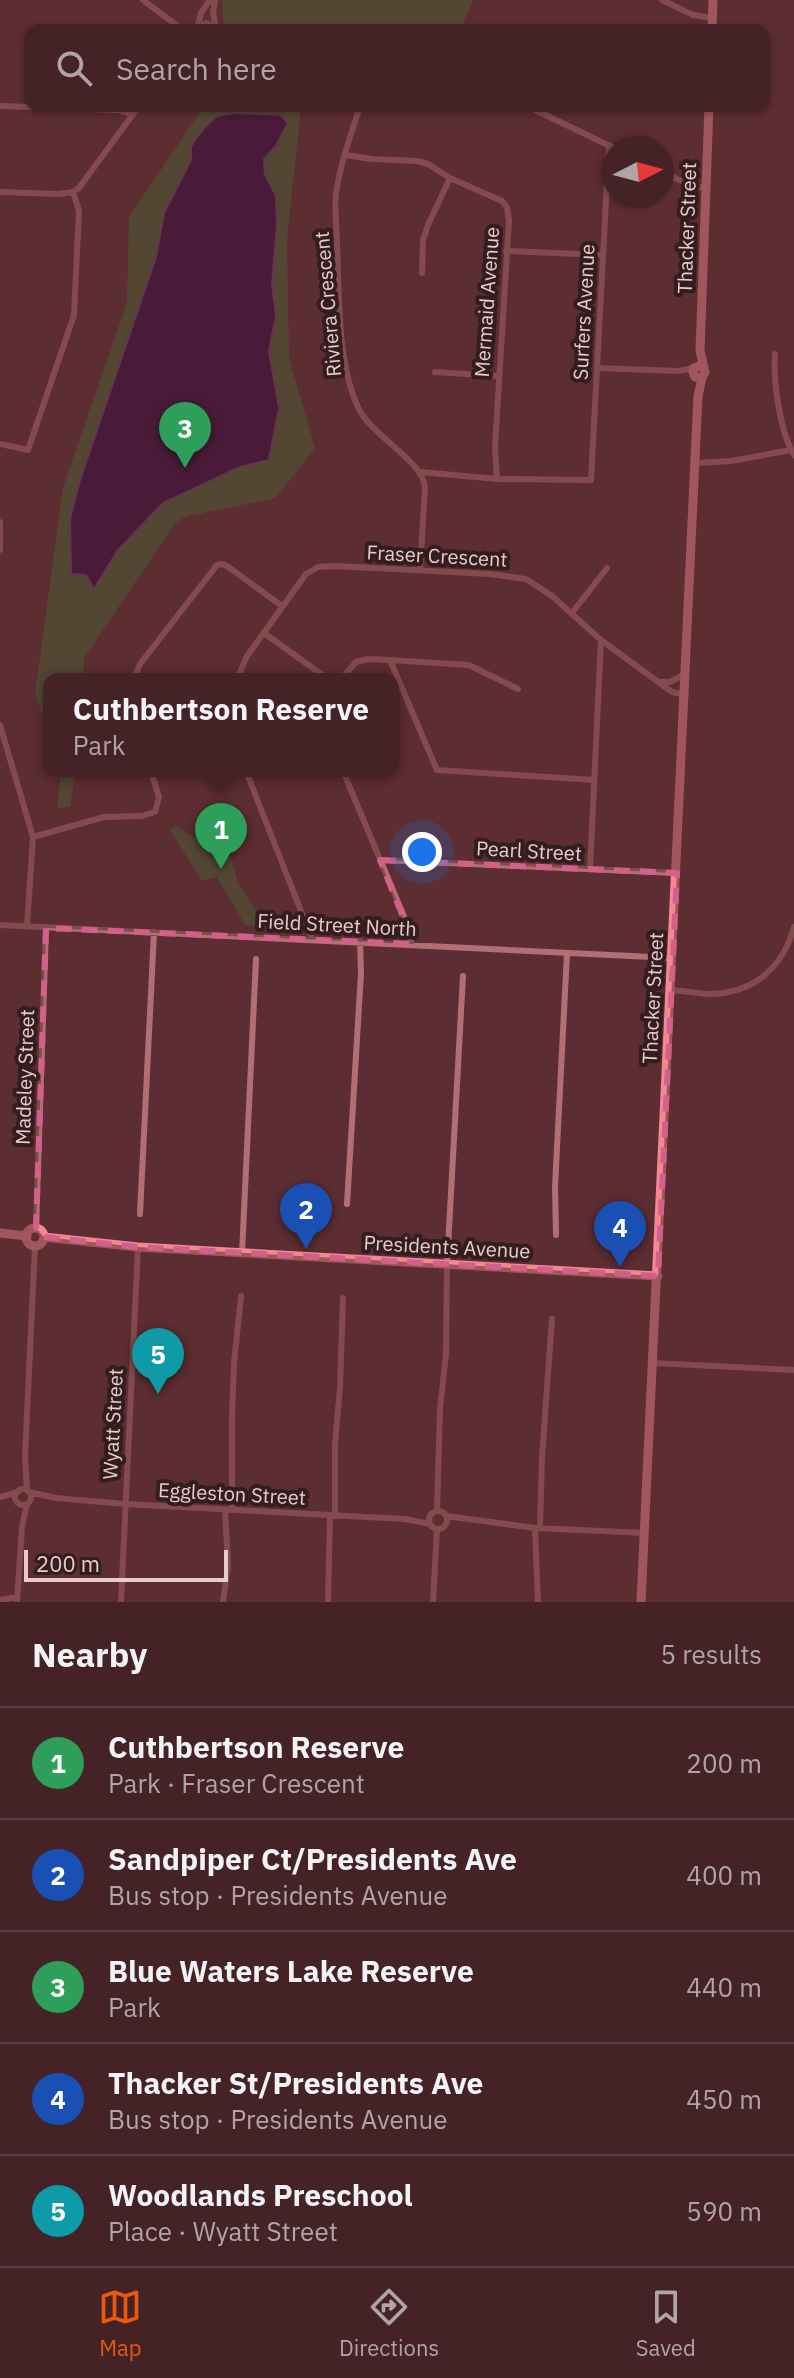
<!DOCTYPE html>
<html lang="en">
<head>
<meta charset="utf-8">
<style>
	:root { --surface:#452226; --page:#4f2f32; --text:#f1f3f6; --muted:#b0a4a7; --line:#5d3f43; --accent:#ea580c }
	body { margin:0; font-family:"IBM Plex Sans",sans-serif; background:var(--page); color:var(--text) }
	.compass { position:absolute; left:602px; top:136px; width:72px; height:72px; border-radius:50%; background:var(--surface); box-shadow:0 2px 6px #0004; rotate:84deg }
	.scale { position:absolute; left:24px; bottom:20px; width:204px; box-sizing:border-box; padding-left:8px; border:4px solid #eacbcd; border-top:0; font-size:22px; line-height:28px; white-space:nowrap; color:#eacbcd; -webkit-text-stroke:6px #331d1f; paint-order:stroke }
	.you { position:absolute; left:422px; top:852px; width:28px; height:28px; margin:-20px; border:6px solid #fff; border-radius:50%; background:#1a73e8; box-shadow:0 0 0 12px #1a73e833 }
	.badge { display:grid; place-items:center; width:52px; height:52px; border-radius:50%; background:var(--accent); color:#fff; font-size:26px; font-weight:700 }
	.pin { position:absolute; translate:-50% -66px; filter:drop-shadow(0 2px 4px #0008) }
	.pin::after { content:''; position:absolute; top:42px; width:28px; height:24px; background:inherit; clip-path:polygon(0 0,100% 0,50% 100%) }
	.popup { position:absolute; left:43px; top:673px; width:356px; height:104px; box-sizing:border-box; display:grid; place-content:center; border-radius:16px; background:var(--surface); filter:drop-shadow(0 2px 6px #0005); font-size:26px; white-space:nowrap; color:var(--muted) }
	.popup b { font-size:30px; color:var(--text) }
	.popup::after { content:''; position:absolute; left:50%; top:100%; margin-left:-16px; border:16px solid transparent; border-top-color:var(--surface) }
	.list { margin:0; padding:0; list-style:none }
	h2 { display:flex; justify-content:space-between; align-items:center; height:104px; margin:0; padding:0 32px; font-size:34px }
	h2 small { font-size:26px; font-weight:400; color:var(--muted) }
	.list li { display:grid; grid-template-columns:52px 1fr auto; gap:24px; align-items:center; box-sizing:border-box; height:112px; padding:0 32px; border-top:2px solid var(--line) }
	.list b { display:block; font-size:30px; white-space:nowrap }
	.list p { margin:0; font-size:26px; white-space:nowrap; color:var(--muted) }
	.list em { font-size:26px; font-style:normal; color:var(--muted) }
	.icon { flex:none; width:44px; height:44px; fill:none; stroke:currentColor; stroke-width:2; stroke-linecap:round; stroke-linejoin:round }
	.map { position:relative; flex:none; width:794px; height:1602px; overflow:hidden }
	.search { position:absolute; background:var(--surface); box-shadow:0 2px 6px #0004; left:24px; right:24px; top:24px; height:88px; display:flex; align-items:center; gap:20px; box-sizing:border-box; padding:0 28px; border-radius:16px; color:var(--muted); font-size:30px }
	.sheet { height:664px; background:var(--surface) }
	nav { display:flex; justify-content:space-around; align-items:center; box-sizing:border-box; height:112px; border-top:2px solid var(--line); background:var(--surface); font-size:22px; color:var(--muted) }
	nav a { display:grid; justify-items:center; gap:4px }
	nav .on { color:var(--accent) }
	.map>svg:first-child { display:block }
	.green { fill:#476535 }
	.water { fill:#320642; stroke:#69416c; stroke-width:2 }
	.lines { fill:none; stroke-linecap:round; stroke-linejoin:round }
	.street { stroke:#b36e74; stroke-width:6 }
	.secondary { stroke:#f48792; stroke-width:9 }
	.marked { fill:none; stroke:#d26089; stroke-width:6; stroke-dasharray:16 10; stroke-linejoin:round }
	.labels { text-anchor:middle; stroke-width:8; stroke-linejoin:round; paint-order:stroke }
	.street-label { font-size:20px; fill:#eacbcd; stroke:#331d1f }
</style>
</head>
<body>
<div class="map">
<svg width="794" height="1602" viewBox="0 0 794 1602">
	<rect width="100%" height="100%" fill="#5c2d32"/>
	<!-- green -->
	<path class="green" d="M222,0H473L460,30H228L223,21Z
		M204,106H301L287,240L289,359L315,448L276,498L188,516L176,522L84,658L83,679H49V735L35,694L63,487L127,303L129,217Z
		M61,771H76L70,806L57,809Z
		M175,826L231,858L238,883L267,927L245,925L217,877L202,881L170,830Z"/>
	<!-- water -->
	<path class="water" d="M234,113L281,115L288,123L276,146L264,159L265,175L276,196L277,225L272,284L276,316L269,351L279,408L269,460L240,467L163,503L118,550L94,589L86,575L71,574L70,519L80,480L156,257L164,213L191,160V146L204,128L217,116Z"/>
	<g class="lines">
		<!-- street -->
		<path class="street" d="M143,0L183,30
			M215,0L213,13L216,28
			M662,0L693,15L713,18
			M198,26L201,13L210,0
			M195,30L206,23L216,27
			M0,106L118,110L133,115
			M360,106C351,135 340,164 336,194C334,210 337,227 337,243C339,291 337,368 360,411C375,438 424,462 425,488L420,570
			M527,106L614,148
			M345,155L372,159L417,161L428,164L450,178L502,201L507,207L509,221L495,446L497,479
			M662,172L692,186L706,188
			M0,192L59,194L73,192
			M506,251L603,255
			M422,273L423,240L428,225L450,178
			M775,354C773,381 780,432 794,455
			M597,368L678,371L694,368
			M435,372L498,376
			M0,444L28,450L74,315L79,211L73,192L79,188L139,106
			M696,463L731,461L791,450
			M421,472L497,479L591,480L609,145
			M0,522V550
			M572,613L607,568
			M264,633L328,679
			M390,660L437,770L594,780
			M134,679L140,664L217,565L222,564L227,566L282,606
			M237,679L247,656L306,574L318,567L335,566L490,574L526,579L552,596L601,640L672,692L686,695
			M341,679L356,662L368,659L390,660L469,665L518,689
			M659,682H670L685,674
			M0,725L33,837L27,926
			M246,771L312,939
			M343,771L405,919L411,944
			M33,837L104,817L142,816L155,812L159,797L151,771
			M380,860L676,873
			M590,869L601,640
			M0,925L672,958
			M671,990C683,991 696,993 708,994C753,994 783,968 794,927
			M347,1204L361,973L360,941
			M140,1214L154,932
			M36,1228L46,928
			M556,1235L555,1187L567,953
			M242,1253L256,959
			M653,1363L794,1370
			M15 1497a8 8 0 1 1 16 0a8 8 0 1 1-16 0Z
			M27,1490L25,1457L35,1245
			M29,1492L56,1498L125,1504L405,1519L430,1524
			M0,1497L18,1492
			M232,1510V1417L234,1363L241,1296
			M437,1511L440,1409L446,1354L447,1265L463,976
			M429 1520a9 9 0 1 1 18 0a9 9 0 1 1-18 0Z
			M335,1516V1444L340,1388L343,1298
			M446,1516L535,1528L645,1533
			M535,1528L538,1602
			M540,1528L542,1457L552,1319
			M0,1600L17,1597
			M17,1602L22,1527L27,1504
			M121,1602L138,1247
			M223,1602L228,1566L225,1510
			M328,1602L330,1516
			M433,1602L437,1529"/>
		<!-- secondary -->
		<path class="secondary" d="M712,30L713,0
			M704,368L699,366L694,368L693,372L695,377L702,378L705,372L700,351L709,106
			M26 1237a9 9 0 1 1 18 0a9 9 0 1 1-18 0Z
			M0,1233L27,1236
			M44,1237L138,1247L658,1276
			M641,1602L698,396L702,378"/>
	</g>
	<!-- marked area -->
	<path d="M0 0H794V1602H0ZM380,860L677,873L658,1276L138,1247L44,1237L36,1228L46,928L414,944Z" fill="#5c2d32" fill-opacity=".55" fill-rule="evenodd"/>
	<path class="marked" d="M380,860L677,873L658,1276L138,1247L44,1237L36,1228L46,928L414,944Z"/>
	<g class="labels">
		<!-- street labels -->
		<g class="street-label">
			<text transform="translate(687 228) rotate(-88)" y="7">Thacker Street</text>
			<text transform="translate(487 302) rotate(-86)" y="7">Mermaid Avenue</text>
			<text transform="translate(328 304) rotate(-95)" y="7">Riviera Crescent</text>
			<text transform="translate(584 312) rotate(-87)" y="7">Surfers Avenue</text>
			<text transform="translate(437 556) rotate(3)" y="7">Fraser Crescent</text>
			<text transform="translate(529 851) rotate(3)" y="7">Pearl Street</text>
			<text transform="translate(337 925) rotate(3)" y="7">Field Street North</text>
			<text transform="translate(653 998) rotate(-87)" y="7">Thacker Street</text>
			<text transform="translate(25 1077) rotate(-88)" y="7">Madeley Street</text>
			<text transform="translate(447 1247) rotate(3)" y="7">Presidents Avenue</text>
			<text transform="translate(113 1424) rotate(-87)" y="7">Wyatt Street</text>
			<text transform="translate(232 1494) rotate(3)" y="7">Eggleston Street</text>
		</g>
	</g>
</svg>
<svg class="compass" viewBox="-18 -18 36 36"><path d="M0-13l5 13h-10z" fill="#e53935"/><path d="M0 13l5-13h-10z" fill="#b0a4a7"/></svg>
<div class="scale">200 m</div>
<div class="you"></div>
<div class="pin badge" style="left:221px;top:869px;background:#2e9e5b">1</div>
<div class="popup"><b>Cuthbertson Reserve</b>Park</div>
<div class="pin badge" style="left:306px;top:1249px;background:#1a4fb4">2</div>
<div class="pin badge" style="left:185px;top:468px;background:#2e9e5b">3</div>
<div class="pin badge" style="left:620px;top:1267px;background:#1a4fb4">4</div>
<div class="pin badge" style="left:158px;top:1394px;background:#0f9aa8">5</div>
<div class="search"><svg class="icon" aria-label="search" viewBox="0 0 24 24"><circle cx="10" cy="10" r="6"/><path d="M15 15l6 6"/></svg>Search here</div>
</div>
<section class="sheet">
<h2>Nearby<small>5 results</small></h2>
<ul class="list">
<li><span class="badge" style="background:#2e9e5b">1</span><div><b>Cuthbertson Reserve</b><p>Park · Fraser Crescent</p></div><em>200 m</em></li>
<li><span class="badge" style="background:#1a4fb4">2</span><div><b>Sandpiper Ct/Presidents Ave</b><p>Bus stop · Presidents Avenue</p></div><em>400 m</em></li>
<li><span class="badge" style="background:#2e9e5b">3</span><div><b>Blue Waters Lake Reserve</b><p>Park</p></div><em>440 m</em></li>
<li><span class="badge" style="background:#1a4fb4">4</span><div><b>Thacker St/Presidents Ave</b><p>Bus stop · Presidents Avenue</p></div><em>450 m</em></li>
<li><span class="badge" style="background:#0f9aa8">5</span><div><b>Woodlands Preschool</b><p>Place · Wyatt Street</p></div><em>590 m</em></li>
</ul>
</section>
<nav>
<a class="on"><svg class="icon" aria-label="map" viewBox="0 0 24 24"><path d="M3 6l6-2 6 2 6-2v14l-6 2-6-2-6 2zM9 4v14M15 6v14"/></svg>Map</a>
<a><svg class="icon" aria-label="directions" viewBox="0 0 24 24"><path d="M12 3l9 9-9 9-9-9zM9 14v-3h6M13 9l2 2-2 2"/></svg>Directions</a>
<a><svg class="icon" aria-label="saved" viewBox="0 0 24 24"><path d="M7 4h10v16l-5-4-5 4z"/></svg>Saved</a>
</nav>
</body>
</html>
